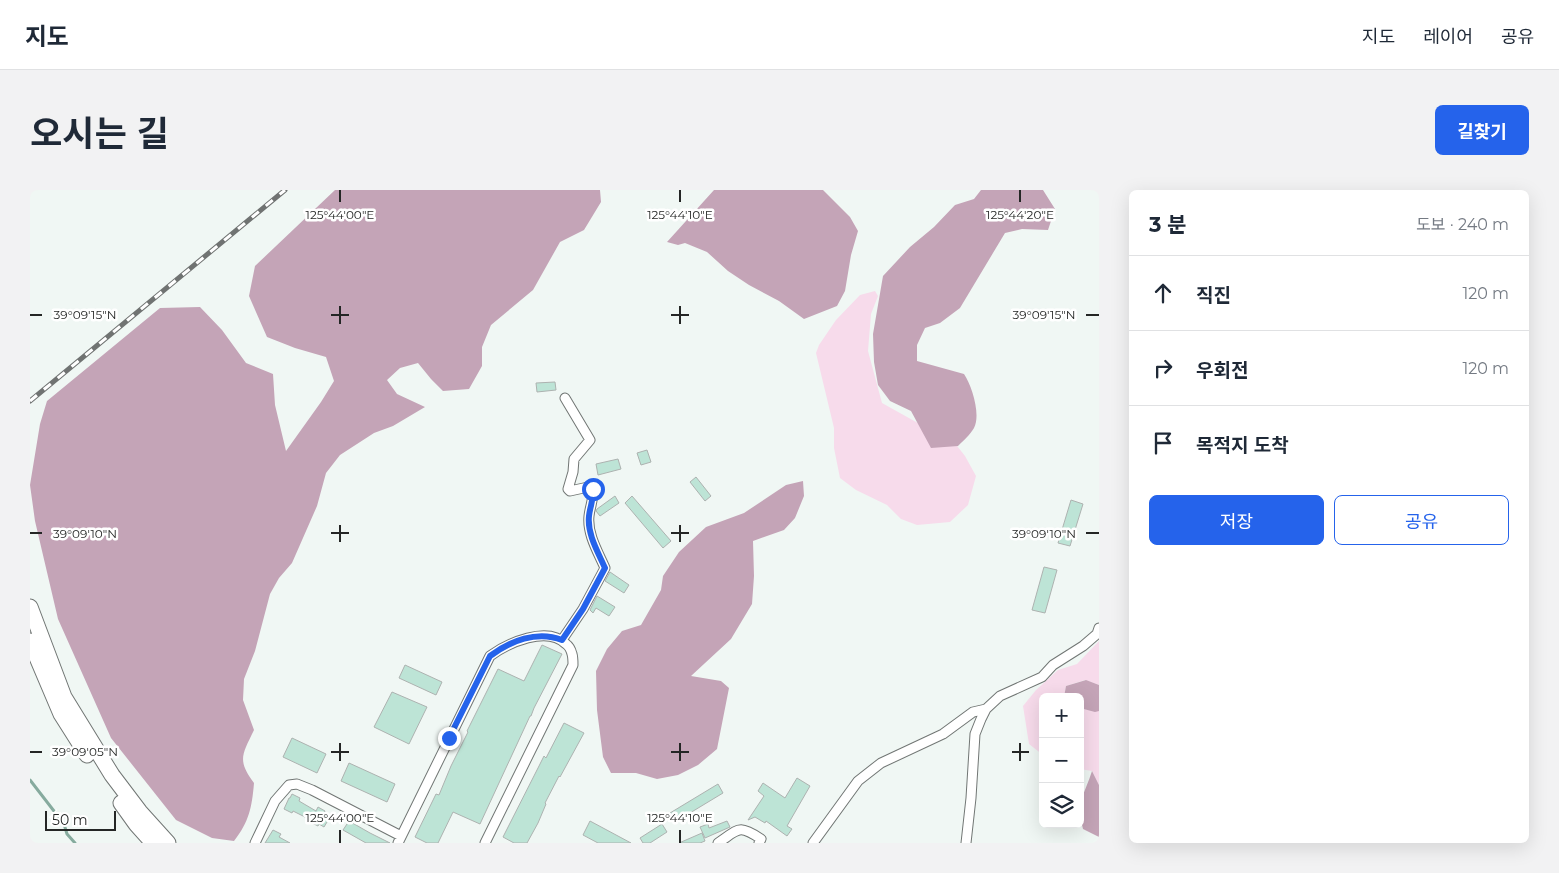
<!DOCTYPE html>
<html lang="ko">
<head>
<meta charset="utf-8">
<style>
	:root { --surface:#fff; --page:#f2f2f3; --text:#1f2937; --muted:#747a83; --line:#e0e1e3; --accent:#2563eb }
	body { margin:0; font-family:Montserrat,"Noto Sans KR",sans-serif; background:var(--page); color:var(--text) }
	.controls { position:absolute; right:15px; bottom:15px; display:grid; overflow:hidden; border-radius:8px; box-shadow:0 5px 20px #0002 }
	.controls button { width:45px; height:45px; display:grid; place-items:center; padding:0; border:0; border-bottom:1px solid var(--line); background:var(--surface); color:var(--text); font:25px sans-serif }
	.scale { position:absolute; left:15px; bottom:12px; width:71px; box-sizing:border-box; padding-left:5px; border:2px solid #242625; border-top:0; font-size:14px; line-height:18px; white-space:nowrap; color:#242625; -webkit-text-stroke:4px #fff; paint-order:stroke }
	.stop { position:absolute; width:15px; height:15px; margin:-11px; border:4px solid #2563eb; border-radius:50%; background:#fff }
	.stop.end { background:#2563eb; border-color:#fff; box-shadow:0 1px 5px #0008 }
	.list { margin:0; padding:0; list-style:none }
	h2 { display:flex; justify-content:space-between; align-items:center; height:65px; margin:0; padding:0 20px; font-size:21px }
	h2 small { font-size:16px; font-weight:400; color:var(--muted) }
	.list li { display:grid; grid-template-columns:32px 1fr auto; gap:15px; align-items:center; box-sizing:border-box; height:75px; padding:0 20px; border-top:1px solid var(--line) }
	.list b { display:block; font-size:19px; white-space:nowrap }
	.list em { font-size:16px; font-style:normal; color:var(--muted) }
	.actions { display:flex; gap:10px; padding:15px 20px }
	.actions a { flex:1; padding:11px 0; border:1px solid var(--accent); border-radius:8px; text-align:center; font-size:18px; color:var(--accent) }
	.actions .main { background:var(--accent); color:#fff }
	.icon { flex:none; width:28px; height:28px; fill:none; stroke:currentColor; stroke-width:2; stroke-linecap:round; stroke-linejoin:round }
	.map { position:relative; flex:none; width:1069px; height:653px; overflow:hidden; border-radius:8px }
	header { display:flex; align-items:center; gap:30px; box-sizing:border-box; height:70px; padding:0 25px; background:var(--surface); border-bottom:1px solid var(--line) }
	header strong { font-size:24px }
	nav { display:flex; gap:28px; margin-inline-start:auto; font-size:18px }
	.intro { display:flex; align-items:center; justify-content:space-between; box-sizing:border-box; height:120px; padding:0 30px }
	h1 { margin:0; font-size:35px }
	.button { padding:12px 22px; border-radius:8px; background:var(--accent); color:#fff; font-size:18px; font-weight:700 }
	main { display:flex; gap:30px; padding:0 30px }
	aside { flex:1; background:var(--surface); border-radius:8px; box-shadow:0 5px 20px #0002 }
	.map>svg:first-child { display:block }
	.green { fill:#f7dbeb }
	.forest { fill:#c4a4b7 }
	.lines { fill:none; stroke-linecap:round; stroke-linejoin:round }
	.stream { stroke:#86ab9e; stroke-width:3 }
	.building { fill:#bde4d6; stroke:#adb2b0 }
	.street-casing { stroke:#717674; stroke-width:11 }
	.highway-casing { stroke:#717674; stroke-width:17 }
	.street { stroke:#fff; stroke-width:9 }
	.highway { stroke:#fff; stroke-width:15 }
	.rail-casing { stroke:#707372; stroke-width:5 }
	.rail { stroke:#fff; stroke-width:3; stroke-dasharray:9; stroke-linecap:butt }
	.route { stroke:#2563eb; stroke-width:6 }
	.ticks { fill:none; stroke:#242625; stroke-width:2 }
	.ticks-label { font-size:12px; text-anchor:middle; fill:#242625; stroke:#fff; stroke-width:5; stroke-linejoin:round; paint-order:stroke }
</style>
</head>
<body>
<header>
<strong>지도</strong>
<nav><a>지도</a><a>레이어</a><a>공유</a></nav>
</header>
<div class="intro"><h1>오시는 길</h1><a class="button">길찾기</a></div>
<main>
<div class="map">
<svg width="1069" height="653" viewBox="0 0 1069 653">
	<rect width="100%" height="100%" fill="#f0f7f4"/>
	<!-- green -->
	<path class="green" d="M845,101L848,106L841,124L838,161L852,213L895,237L920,247L935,266L946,286L938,315L920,332L887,335L871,329L857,315L826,300L810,288L804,258V238L786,163L789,155L806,130L830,105Z
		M1069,451V495L1055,490L1036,496L1034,507H1013V565L999,554L993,516L1006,500L1028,480L1047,474Z
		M1050,518L1065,521H1069V595L1062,581L1050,579Z"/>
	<!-- forest -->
	<path class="forest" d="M305,0H570L571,12L554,40L530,52L503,100L461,135L452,157V176L439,199L413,201L401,189L388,173L370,178L357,190L367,204L395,217L363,236L344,243L310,265L296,283L287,316L262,373L249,388L240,404L225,461L214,489L213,510L224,540C212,565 207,570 224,593C222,617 219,632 204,651L182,648L146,630L81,548L28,429L5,331L0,295L10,234L17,211L130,118L170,117L192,140L216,173L243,184L245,215L256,261L291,212L304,191L296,167L265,158L237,147L219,106L225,76Z
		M684,0H793L820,27L828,41L821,65L815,101L807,116L774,129L749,111L719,95L698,81L677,62L655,53L648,55L637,52Z
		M951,0H1013L1025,19L1018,40L992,39L975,43L930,118L910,133L895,138L887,155V171L934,184C942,196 951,225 944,238C940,245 933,251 928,256L901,258L881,221L860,211L848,195L844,172L843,144L853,86L880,57L904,37L925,15L944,9Z
		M773,291L774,306L765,328L754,340L723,351L724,386L722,414L701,449L661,486L691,491L699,498L687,559L668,575L648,585L627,589L606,583H581L573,567L567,520L566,481L577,459L592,441L611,435L631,400L633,386L649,362L676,337L714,323L756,295Z
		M1056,490L1069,495V521L1065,522L1050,518V507H1034L1036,496Z
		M1062,581L1069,595V647L1053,639C1051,630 1048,620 1051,611C1054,601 1059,591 1062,581Z"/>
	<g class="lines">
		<!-- stream -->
		<path class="stream" d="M0,590L34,634L37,644L45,653"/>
	</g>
	<!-- building -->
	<path class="building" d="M525,192L526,200L507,202L506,193Z
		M617,260L621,272L611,275L607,263Z
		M588,269L591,279L568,285L566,274Z
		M666,287L681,306L675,311L660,292Z
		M585,306L589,313L570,326L566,321L567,319Z
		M602,306L641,351L633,358L595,313Z
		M1041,310L1053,314L1040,356L1028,353Z
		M1014,377L1027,380L1015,423L1002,420Z
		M580,382L599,395L594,403L575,391Z
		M567,406L585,417L579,426L566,418L563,423L560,420Z
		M512,455L532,464L504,518L501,526H500L450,634L423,622L408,653H397L385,647L406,604L409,605L421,576L438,542L437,541L468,479L494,491Z
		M375,475L412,492L406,505L369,488Z
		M362,502L397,517L379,554L344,537Z
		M534,533L554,543L530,587L529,586L515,613L516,614L508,633L497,653H484L473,647L509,576L514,566L516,568Z
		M262,548L296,564L287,583L253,567Z
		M319,573L365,594L357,612L311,591Z
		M767,588L780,596L757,636L762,639L757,646L736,631L735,633L725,627L718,630L734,606L728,601L733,593L755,608Z
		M688,594L693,603L645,632L640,623Z
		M262,604L270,608L269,611L286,621L288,617L295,621L294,624L300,627L294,637L289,634L288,636L280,632L281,630L263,621L262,623L254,619L259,608H260Z
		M319,631L340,643L360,653H336L313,640Z
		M560,631L601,653H568L553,645Z
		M697,631L700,637L675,648L670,637L678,634L679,638Z
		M632,634L637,642L620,653H613L610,648Z
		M243,640L251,644L249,647L260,653H235Z
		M672,643L675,651L670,653H649Z"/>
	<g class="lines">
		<!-- street casing -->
		<g class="street-casing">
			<path id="street" d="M532,450L553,419L575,378C568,362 557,344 559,326C560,316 564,309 563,299L558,297L540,301L538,299L543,282L544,269L560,250L535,208
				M225,653L245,611L259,595L267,594L282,600L371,646
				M368,653L460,466C478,453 517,435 536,454C539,456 541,460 542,464C543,467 543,472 543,475L455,653
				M688,653C709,639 708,634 731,649L729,653
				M783,653L828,591L851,573L913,544L943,522L956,519
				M936,653L941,608L945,544L951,529L956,519L970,506L1012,487L1023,475L1053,456L1067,444L1069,438"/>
		</g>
		<!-- highway casing -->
		<g class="highway-casing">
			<path id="highway" d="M0,417L34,507L82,585L110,622L138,653
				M0,451L31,524L57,565
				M91,613L106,634L123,653"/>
		</g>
		<!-- street -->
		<use href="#street" class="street"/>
		<!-- highway -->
		<use href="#highway" class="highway"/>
		<!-- rail casing -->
		<g class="rail-casing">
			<path id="rail" d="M0,211L255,0"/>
		</g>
		<!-- rail -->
		<use href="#rail" class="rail"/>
	</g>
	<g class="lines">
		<!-- route -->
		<path class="route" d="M419,548L460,466C480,451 507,440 532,450L553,419L575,378C568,362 557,344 559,326C560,316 564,309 563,299"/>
	</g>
	<!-- ticks -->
	<path class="ticks" d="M310,0V12M650,0V12M990,0V12M310,116V134M650,116V134M0,125H12M301,125H319M641,125H659M1056,125H1069M310,335V352M650,335V352M0,343H12M301,343H319M641,343H659M1056,343H1069M310,553V571M650,553V571M990,553V571M0,562H12M301,562H319M641,562H659M982,562H999M310,640V653M650,640V653"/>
	<g class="ticks-label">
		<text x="310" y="29">125°44'00"E</text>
		<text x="650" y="29">125°44'10"E</text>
		<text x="990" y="29">125°44'20"E</text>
		<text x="55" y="129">39°09'15"N</text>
		<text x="1014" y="129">39°09'15"N</text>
		<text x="55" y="348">39°09'10"N</text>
		<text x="1014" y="348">39°09'10"N</text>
		<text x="55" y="566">39°09'05"N</text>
		<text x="310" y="632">125°44'00"E</text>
		<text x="650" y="632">125°44'10"E</text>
	</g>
</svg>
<div class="controls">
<button>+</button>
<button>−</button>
<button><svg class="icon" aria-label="layers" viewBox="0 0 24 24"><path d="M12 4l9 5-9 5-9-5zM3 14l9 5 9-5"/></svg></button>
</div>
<div class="scale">50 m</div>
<div class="stop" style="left:563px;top:299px"></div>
<div class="stop end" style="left:419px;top:548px"></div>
</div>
<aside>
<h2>3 분<small>도보 · 240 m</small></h2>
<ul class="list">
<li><svg class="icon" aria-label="ahead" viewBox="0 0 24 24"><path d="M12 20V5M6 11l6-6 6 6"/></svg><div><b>직진</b></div><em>120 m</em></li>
<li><svg class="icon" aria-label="right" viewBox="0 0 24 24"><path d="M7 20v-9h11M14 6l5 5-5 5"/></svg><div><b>우회전</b></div><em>120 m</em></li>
<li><svg class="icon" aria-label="arrive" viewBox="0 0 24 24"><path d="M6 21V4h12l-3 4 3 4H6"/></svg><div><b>목적지 도착</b></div></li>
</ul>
<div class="actions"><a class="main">저장</a><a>공유</a></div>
</aside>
</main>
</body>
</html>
